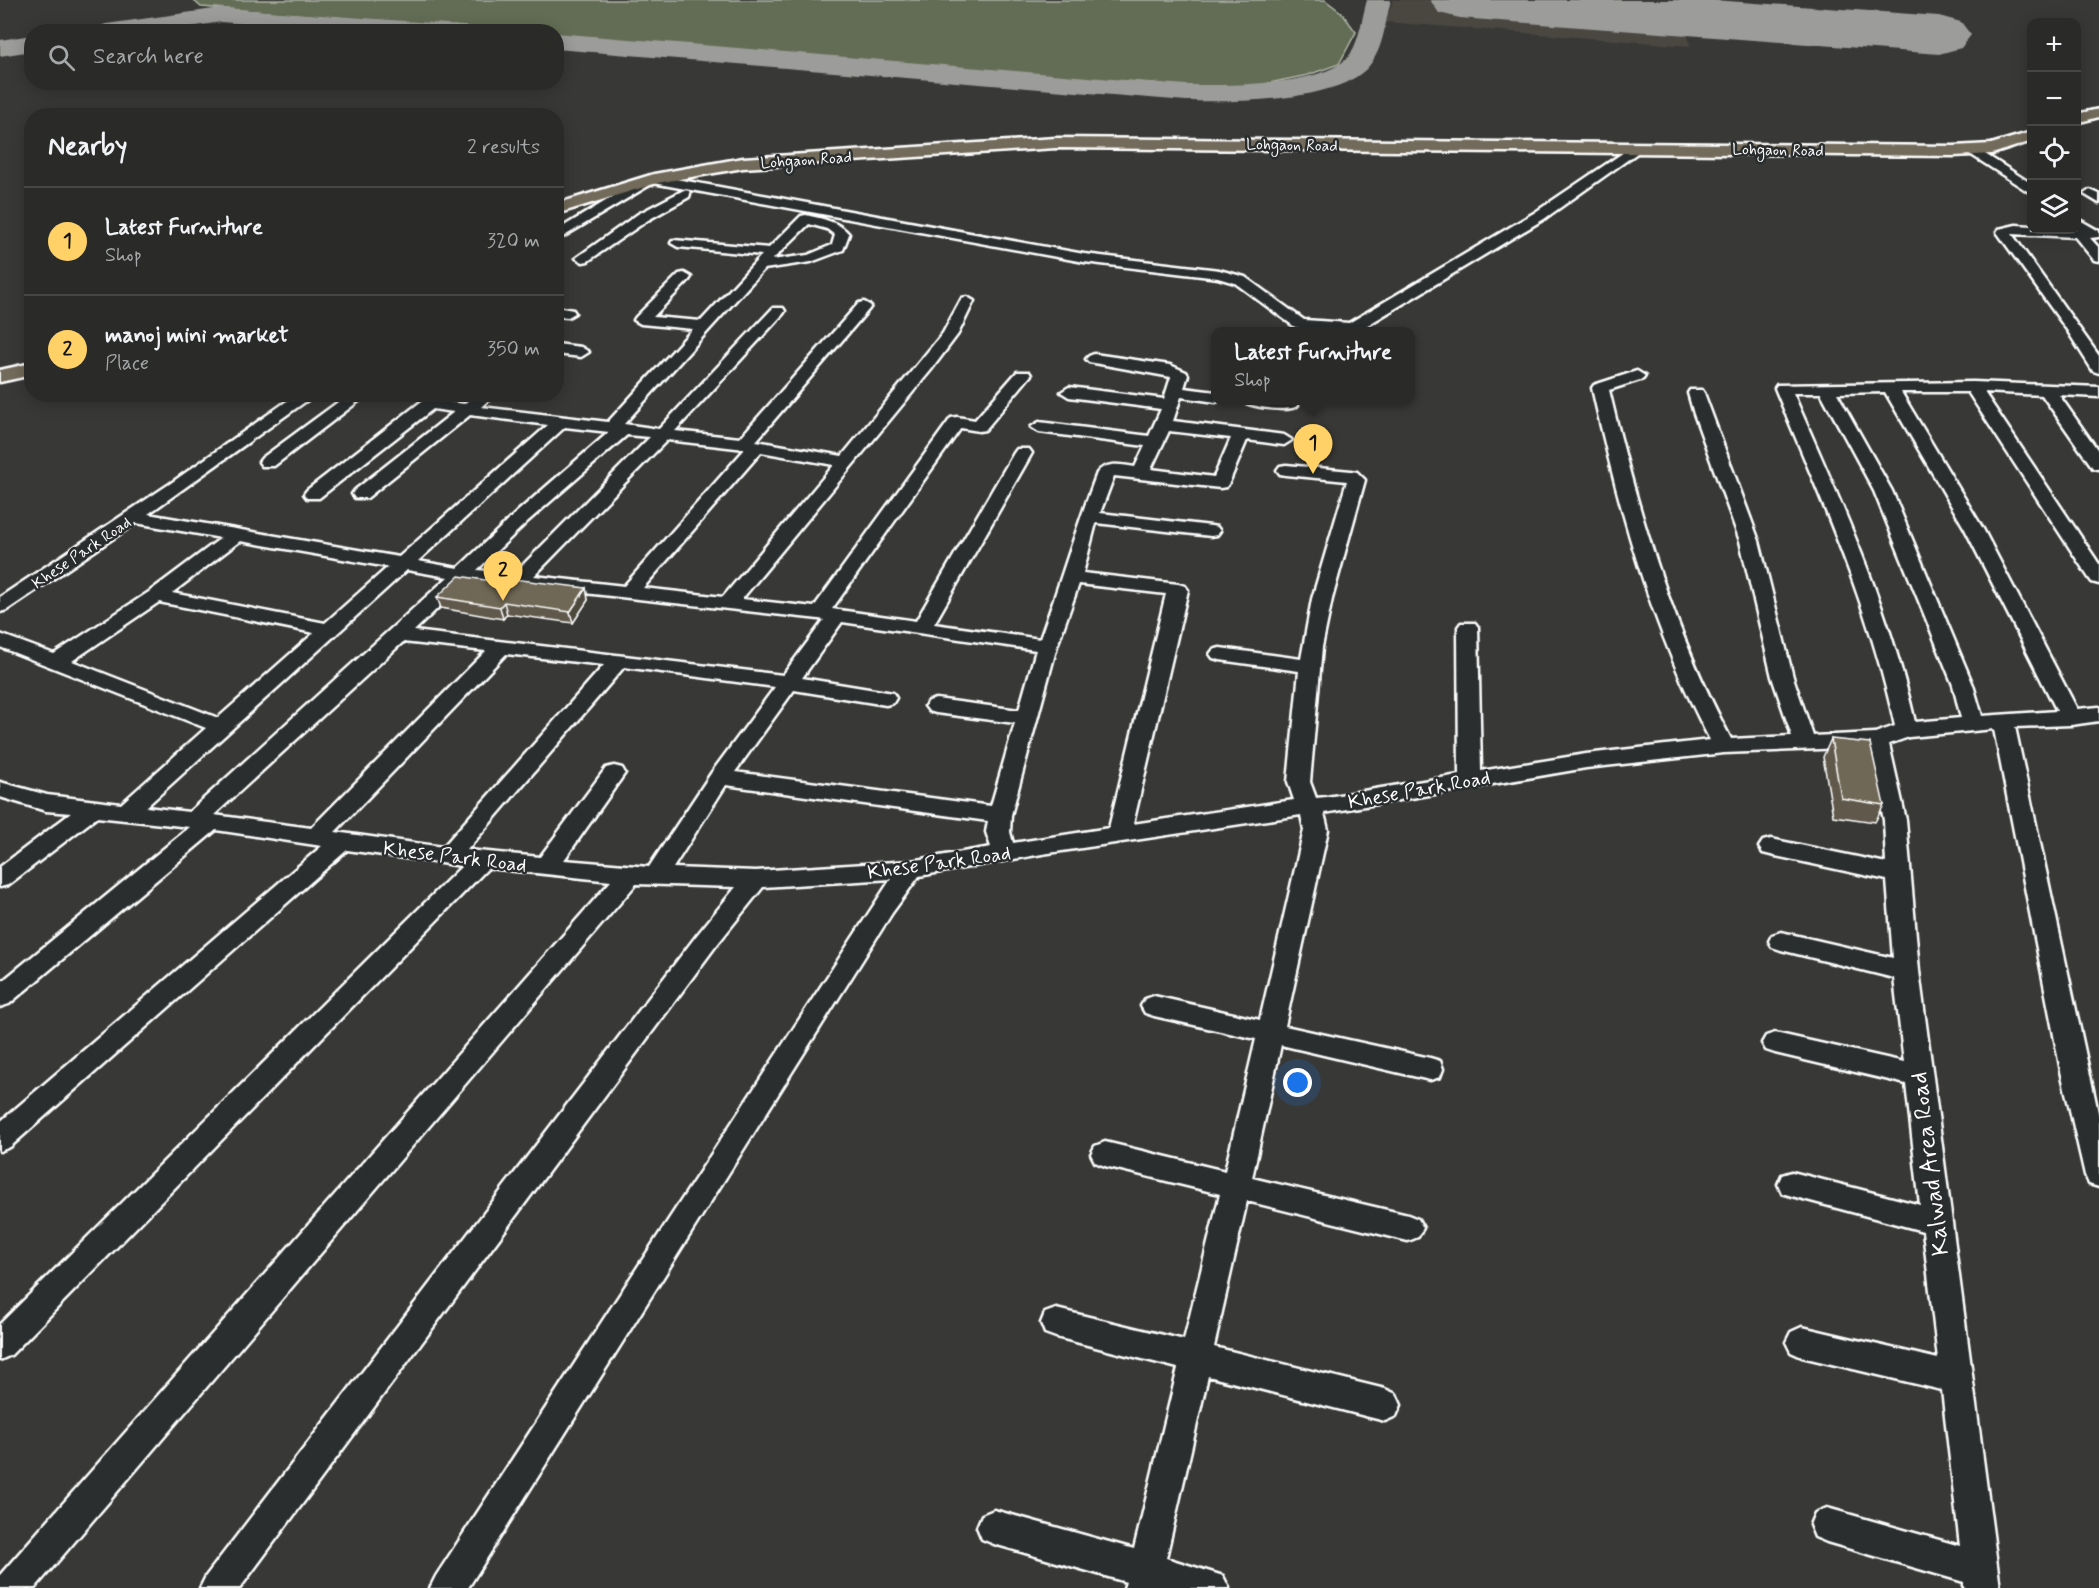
<!DOCTYPE html>
<html lang="en">
<head>
<meta charset="utf-8">
<style>
	:root { --surface:#2a2b28; --page:#363734; --text:#f1f3f6; --muted:#a5a7a8; --line:#464745; --accent:#ffd166 }
	body { margin:0; font-family:Mynerve,sans-serif; background:var(--page); color:var(--text) }
	.controls { position:absolute; right:18px; top:18px; display:grid; overflow:hidden; border-radius:12px; box-shadow:0 3px 15px #0003 }
	.controls button { width:54px; height:54px; display:grid; place-items:center; padding:0; border:0; border-bottom:2px solid var(--line); background:var(--surface); color:var(--text); font:30px sans-serif }
	.you { position:absolute; left:1298px; top:1083px; width:21px; height:21px; margin:-15px; border:4px solid #fff; border-radius:50%; background:#1a73e8; box-shadow:0 0 0 9px #1a73e833 }
	.badge { display:grid; place-items:center; width:39px; height:39px; border-radius:50%; background:var(--accent); color:#111; font-size:20px; font-weight:700 }
	.pin { position:absolute; translate:-50% -50px; filter:drop-shadow(0 2px 3px #0008) }
	.pin::after { content:''; position:absolute; top:32px; width:21px; height:18px; background:inherit; clip-path:polygon(0 0,100% 0,50% 100%) }
	.popup { position:absolute; left:1211px; top:327px; width:204px; height:78px; box-sizing:border-box; display:grid; place-content:center; border-radius:12px; background:var(--surface); filter:drop-shadow(0 2px 4px #0005); font-size:20px; white-space:nowrap; color:var(--muted) }
	.popup b { font-size:22px; color:var(--text) }
	.popup::after { content:''; position:absolute; left:50%; top:100%; margin-left:-12px; border:12px solid transparent; border-top-color:var(--surface) }
	.list { margin:0; padding:0; list-style:none }
	h2 { display:flex; justify-content:space-between; align-items:center; height:78px; margin:0; padding:0 24px; font-size:26px }
	h2 small { font-size:20px; font-weight:400; color:var(--muted) }
	.list li { display:grid; grid-template-columns:39px 1fr auto; gap:18px; align-items:center; box-sizing:border-box; height:108px; padding:0 24px; border-top:2px solid var(--line) }
	.list b { display:block; font-size:22px; white-space:nowrap }
	.list p { margin:0; font-size:20px; white-space:nowrap; color:var(--muted) }
	.list em { font-size:20px; font-style:normal; color:var(--muted) }
	.icon { flex:none; width:33px; height:33px; fill:none; stroke:currentColor; stroke-width:2; stroke-linecap:round; stroke-linejoin:round }
	.map { position:relative; flex:none; width:2099px; height:1588px; overflow:hidden }
	.search { position:absolute; background:var(--surface); box-shadow:0 3px 15px #0003; left:24px; top:24px; width:540px; height:66px; display:flex; align-items:center; gap:15px; box-sizing:border-box; padding:0 21px; border-radius:24px; color:var(--muted); font-size:22px }
	.panel { position:absolute; background:var(--surface); box-shadow:0 3px 15px #0003; left:24px; top:108px; width:540px; height:294px; border-radius:24px }
	.map>svg:first-child { display:block }
	.built { fill:#494740 }
	.green { fill:#636d54; stroke:#b1b6aa; stroke-width:1.5 }
	.lines { fill:none; stroke-linecap:round; stroke-linejoin:round }
	.taxiway { fill:#9c9c9a; fill-rule:evenodd }
	.runway { fill:#9c9c9a; fill-rule:evenodd }
	.minor-casing { stroke:#fff; stroke-width:5 }
	.major-casing { stroke:#fff; stroke-width:5 }
	.minor { fill:#2a2d2e; fill-rule:evenodd }
	.major { fill:#726b5a; fill-rule:evenodd }
	.wall { fill:#60594b; stroke:#fff; stroke-width:1.5 }
	.shaded-wall { fill:#4e483d; stroke:#fff; stroke-width:1.5 }
	.building { fill:#706757; stroke:#fff; stroke-width:1.5 }
	.labels { text-anchor:middle; stroke-width:5; stroke-linejoin:round; paint-order:stroke }
	.far-street-label { font-size:16px; fill:#fff; stroke:#2a2d2e }
	.street-label { font-size:20px; fill:#fff; stroke:#2a2d2e }
	.near-street-label { font-size:24px; fill:#fff; stroke:#2a2d2e }
</style>
</head>
<body>
<div class="map">
<svg width="2099" height="1588" viewBox="0 0 2099 1588">
	<rect width="100%" height="100%" fill="#383936"/>
	<filter id="ink" filterUnits="userSpaceOnUse"><feTurbulence type="fractalNoise" baseFrequency=".0167" numOctaves="2"/><feDisplacementMap in="SourceGraphic" scale="12" xChannelSelector="R" yChannelSelector="G"/><feConvolveMatrix kernelMatrix="1 2 1 2 8 2 1 2 1" color-interpolation-filters="sRGB"/></filter>
	<g filter="url(#ink)">
		<!-- built -->
		<path class="built" d="M1393,0H1682L1690,46L1386,22Z"/>
		<!-- green -->
		<path class="green" d="M193,0H1325L1342,13L1356,32L1339,64L1308,75L1255,86L1190,88L557,35L556,32L517,31L201,7Z"/>
		<g class="lines">
			<!-- taxiway -->
			<path class="taxiway" d="M1367,0H1391C1385,22 1384,48 1369,66C1338,103 1232,102 1186,101L556,49V33L1186,85C1223,85 1329,88 1351,53C1360,38 1362,17 1367,0Z
				M1644,0H1668L1669,14L1666,19L1657,21L1648,19L1645,14Z
				M221,8L447,24L456,27L459,32H341L221,22L160,32H94L97,27L106,24Z
				M32,35V51L0,56V40Z"/>
			<!-- runway -->
			<path class="runway" d="M1430,0H1713L1939,16L1961,22L1971,35L1961,48L1939,54L1460,18L1439,13Z"/>
			<!-- minor casing -->
			<g class="minor-casing">
				<path id="minor" d="M1636,144L1642,148L1640,151L1544,219L1356,332H1320L1295,327L1235,283L1218,278L1084,262L653,183L556,241V231L644,178L654,175L1084,254L1219,270L1245,277L1304,320L1349,323L1534,213Z
					M1974,147L2032,184V194L1970,154L1968,151Z
					M684,190L689,191L690,194L689,197L648,220L588,261L583,262L576,258L638,214Z
					M2090,190L2099,194V203L2084,194Z
					M806,215C822,219 838,221 849,234L843,250L811,262L764,269L624,424L659,429L773,308H783L785,311L783,314L675,431L740,438L859,303L864,302L871,306L869,309L756,441L842,456L943,333L962,298L967,297L974,301L958,334L931,370L742,599L814,607L951,418L957,417L975,420L1017,372H1029L1031,375L985,430L979,431L961,428L832,609L916,621L1014,453L1017,449H1029L1032,453L934,624L1040,639C1060,584 1076,528 1097,473C1106,461 1122,465 1135,467L1145,446L1039,432L1031,427L1039,422L1149,436L1161,409L1069,397L1061,392L1069,387L1164,399L1171,377L1089,362L1086,359L1089,356L1094,354L1170,365L1186,372L1188,375L1184,388L1216,392V400H1221L1216,402L1181,397L1173,421L1284,435L1292,440L1284,445L1247,440L1229,483L1226,487L1220,488L1114,476L1100,513L1211,526L1217,527L1220,531L1217,535L1211,536L1096,523L1083,573L1178,584L1185,586L1188,590L1133,824L1294,800L1288,782L1299,671L1220,660L1213,658L1210,654L1213,650L1220,648L1301,659L1312,599L1347,481L1286,475L1280,474L1277,470L1280,466L1286,465L1351,471L1357,472L1365,480L1332,599L1322,647L1310,782L1316,798L1327,797L1459,775L1458,627L1461,623H1475L1478,627L1481,771L1586,754L1710,740C1651,627 1620,512 1592,388L1594,385L1637,371L1645,376L1643,379L1609,390C1638,512 1672,628 1731,739L1792,736L1772,677L1740,541L1694,414L1688,393L1690,390H1702L1704,393L1759,541L1793,677L1813,736L1875,733L1895,726C1870,608 1821,499 1775,388L1777,385L1973,382L2099,387V397L2059,395L2099,452V469L2093,468L2042,395L1984,392L2099,564V584L2092,582L2089,578L1968,392H1901L1983,529L2077,709L2099,707V721L2071,725L2015,727L2099,1117V1187L2089,1184L2085,1175L2061,1071L1994,729L1909,737L1889,744L1906,820L1919,971L2000,1588H1964V1582L1827,1542L1815,1537L1810,1525L1815,1513L1827,1508L1960,1546L1942,1390L1802,1357L1791,1352L1786,1342L1791,1332L1802,1327L1938,1359L1923,1231L1792,1196L1782,1193L1778,1184L1782,1175L1792,1172L1920,1205L1906,1084L1775,1053L1766,1050L1762,1043L1766,1036L1775,1033L1904,1062L1894,978L1781,950L1772,947L1769,941L1772,935L1781,932L1893,958L1887,880L1771,855L1763,853L1759,847L1763,841L1771,839L1886,863L1884,820L1868,747L1724,753L1586,768L1324,813L1328,830L1285,1026L1430,1058L1440,1061L1443,1069L1440,1077L1430,1080L1281,1045L1252,1178L1408,1215L1418,1219L1423,1228L1418,1237L1408,1241L1247,1201L1214,1347L1385,1389L1396,1394L1401,1405L1396,1416L1385,1421L1208,1376L1166,1558L1223,1576L1229,1588H1124L1126,1582L994,1544L982,1539L977,1527L982,1515L994,1510L1134,1549L1178,1368L1056,1337L1045,1333L1041,1323L1045,1313L1056,1309L1184,1340L1220,1194L1105,1166L1095,1162L1091,1154L1095,1146L1105,1142L1225,1171L1256,1039L1154,1016L1145,1013L1141,1006L1145,999L1154,996L1260,1020L1304,830L1301,815L1042,854L919,876L892,913L468,1588H430L436,1576L891,879L763,887L715,947L240,1588H200L206,1576L697,935L736,887L636,884L35,1588H0V1575L611,881L488,868L11,1355L0,1360V1324L462,866L347,850L10,1147L0,1151V1122L322,846L216,830L9,1004L0,1007V983L190,827L97,817L8,885L0,887V867L71,813L46,811L0,797V782L47,795L121,804L206,728L0,647V634L54,654L149,592L221,538L136,523L7,610L0,612V597L171,483L297,394H316L148,514L399,557L548,425L470,415L367,498H355L352,494L355,490L454,412L433,409L319,498H307L304,494L307,490L431,394H448L443,401L464,404L476,394H495L481,407L608,422L693,329L641,324L634,320L636,317L679,274L684,273L691,277L689,280L653,317L701,321L762,255L678,247L671,243L673,240L769,248L801,216ZM809,224L827,229L835,235L832,245L808,255L772,260ZM1885,392L1965,529L2057,711L1982,716L1973,685L1892,491L1837,393ZM1793,393H1821L1874,491L1953,685L1961,718L1915,722C1889,607 1840,500 1793,393ZM565,427L609,432L516,513L458,568L418,561ZM1169,431L1231,438L1214,477L1151,469ZM627,435L650,437L514,574L477,570L528,521ZM667,440L745,449L624,586L534,576ZM761,452L834,465L723,597L643,588ZM240,541L388,567L325,623L172,593ZM407,570L448,577L189,812L146,807ZM467,580L819,619L824,620L783,675L414,631ZM1079,584L1166,594L1109,828L1013,843L1010,832L1011,815L1057,646ZM159,602L314,633L218,718L72,661ZM842,622L1036,650L1019,710L936,699L929,701L925,706L929,711L936,713L1015,723L991,806L735,772L794,690L886,705L893,703L896,698L893,693L802,678ZM403,642L486,651L311,828L214,815ZM506,654L604,665L443,847L335,832ZM624,667L775,687L712,772L649,867L564,860L625,773L622,768L614,766L606,768L540,857L467,850ZM726,785L988,821L986,832L991,847L911,861L756,871L673,868Z
					M2076,218L2099,231V237L2090,238L2099,248V261L2094,260L2075,237L2012,234L2099,356V373L2093,371L2067,330L1997,232L1999,229L2016,225L2032,226V230H2076Z
					M556,307L573,310L575,313L568,317L556,316Z
					M556,344L581,347L589,352L581,357L556,354Z
					M349,394H368L274,466H262L259,462L262,458Z
					M1241,400H1292L1298,405C1291,413 1249,407 1241,400Z"/>
			</g>
			<!-- major casing -->
			<g class="major-casing">
				<path id="major" d="M2099,109V117L2076,123V114Z
					M2032,132V141L1992,154L1954,156L1056,148L743,168L657,183L556,214V204L654,174L743,158L1056,138L1954,146L1991,144Z
					M32,363V375L0,382V370Z"/>
			</g>
			<!-- minor -->
			<use href="#minor" class="minor"/>
			<!-- major -->
			<use href="#major" class="major"/>
		</g>
		<!-- wall -->
		<path class="wall" d="M485,580L586,588L588,600L573,623L507,614L503,619L441,608L437,597Z
			M1831,739L1884,805L1875,822L1833,816L1823,757Z"/>
		<!-- shaded-wall -->
		<path class="shaded-wall" d="M586,588L588,600L573,623L570,612Z
			M504,602L507,614L503,619L500,607Z"/>
		<!-- building -->
		<path class="building" d="M459,576L485,580L489,576L586,588L570,612L504,602L500,607L437,597Z
			M1831,739L1870,743L1884,805L1841,798Z"/>
	</g>
	<g class="labels">
		<!-- far-street labels -->
		<g class="far-street-label">
			<text transform="translate(1292 144) rotate(1)" y="6">Lohgaon Road</text>
			<text transform="translate(1778 149) rotate(1)" y="6">Lohgaon Road</text>
			<text transform="translate(806 159) rotate(-4)" y="6">Lohgaon Road</text>
			<text transform="translate(81 552) rotate(-34)" y="6">Khese Park Road</text>
		</g>
		<!-- street labels -->
		<g class="street-label">
			<text transform="translate(1419 789) rotate(-10)" y="7">Khese Park Road</text>
			<text transform="translate(455 856) rotate(7)" y="7">Khese Park Road</text>
			<text transform="translate(939 862) rotate(-8)" y="7">Khese Park Road</text>
		</g>
		<!-- near-street labels -->
		<g class="near-street-label">
			<text transform="translate(1929 1164) rotate(-97)" y="8">Kalwad Area Road</text>
		</g>
	</g>
</svg>
<div class="controls">
<button>+</button>
<button>−</button>
<button><svg class="icon" aria-label="locate" viewBox="0 0 24 24"><circle cx="12" cy="12" r="6"/><path d="M12 2v4M12 18v4M2 12h4M18 12h4"/></svg></button>
<button><svg class="icon" aria-label="layers" viewBox="0 0 24 24"><path d="M12 4l9 5-9 5-9-5zM3 14l9 5 9-5"/></svg></button>
</div>
<div class="you"></div>
<div class="pin badge" style="left:1313px;top:474px">1</div>
<div class="popup"><b>Latest Furniture</b>Shop</div>
<div class="pin badge" style="left:503px;top:601px">2</div>
<div class="search"><svg class="icon" aria-label="search" viewBox="0 0 24 24"><circle cx="10" cy="10" r="6"/><path d="M15 15l6 6"/></svg>Search here</div>
<section class="panel">
<h2>Nearby<small>2 results</small></h2>
<ul class="list">
<li><span class="badge">1</span><div><b>Latest Furniture</b><p>Shop</p></div><em>320 m</em></li>
<li><span class="badge">2</span><div><b>manoj mini market</b><p>Place</p></div><em>350 m</em></li>
</ul>
</section>
</div>
</body>
</html>
